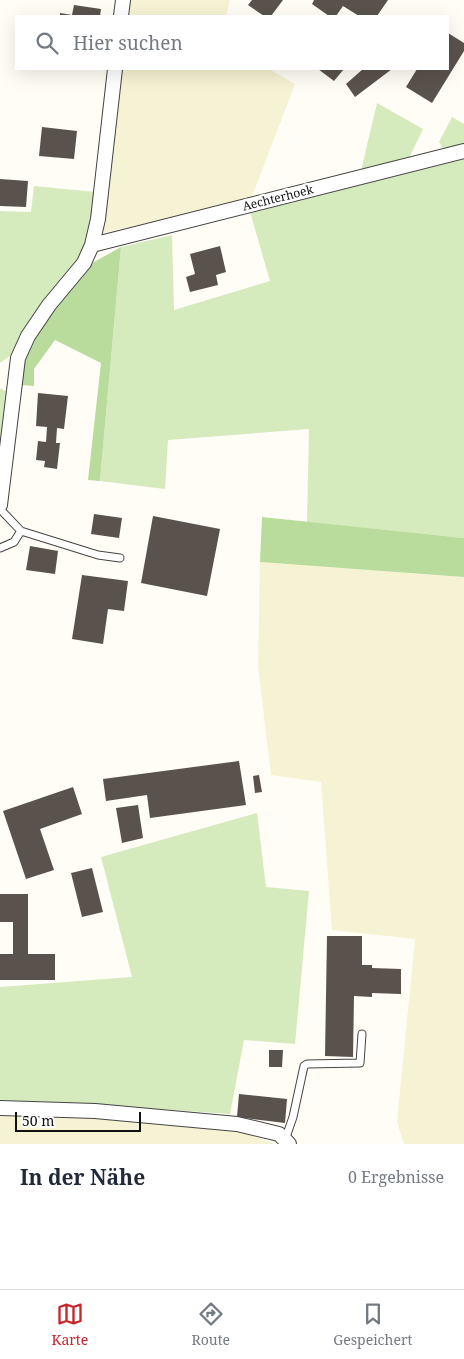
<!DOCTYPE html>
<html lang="de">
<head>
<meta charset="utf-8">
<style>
	:root { --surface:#fff; --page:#f6f6f7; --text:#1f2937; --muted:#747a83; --line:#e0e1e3; --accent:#c4262e }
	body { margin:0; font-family:"Noto Serif",serif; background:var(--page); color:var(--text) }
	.scale { position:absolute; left:15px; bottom:12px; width:126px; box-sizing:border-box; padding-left:5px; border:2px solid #111; border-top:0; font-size:14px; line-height:18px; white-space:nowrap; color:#111; -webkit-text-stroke:4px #fff; paint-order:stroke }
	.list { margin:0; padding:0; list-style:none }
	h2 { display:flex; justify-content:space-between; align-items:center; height:65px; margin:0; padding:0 20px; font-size:21px }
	h2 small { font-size:16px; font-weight:400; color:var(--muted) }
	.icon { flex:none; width:28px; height:28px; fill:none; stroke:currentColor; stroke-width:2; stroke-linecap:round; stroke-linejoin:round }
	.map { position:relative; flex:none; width:464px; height:1144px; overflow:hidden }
	.search { position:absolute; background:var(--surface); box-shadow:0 5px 20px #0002; left:15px; right:15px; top:15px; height:55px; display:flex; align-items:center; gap:12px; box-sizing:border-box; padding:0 18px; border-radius:0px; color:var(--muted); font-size:19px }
	.sheet { height:145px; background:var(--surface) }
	nav { display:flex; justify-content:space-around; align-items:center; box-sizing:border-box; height:70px; border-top:1px solid var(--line); background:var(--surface); font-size:14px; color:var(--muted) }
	nav a { display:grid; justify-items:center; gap:2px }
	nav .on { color:var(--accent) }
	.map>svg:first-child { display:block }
	.farmland { fill:#f6f3d4 }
	.green { fill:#d5ebbd }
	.forest { fill:#b9dc9c }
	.building { fill:#5a524d }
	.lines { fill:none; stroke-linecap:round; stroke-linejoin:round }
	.service-casing { stroke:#444; stroke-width:9 }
	.minor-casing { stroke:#444; stroke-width:16 }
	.service { stroke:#fff; stroke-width:7 }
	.minor { stroke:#fff; stroke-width:14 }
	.labels { text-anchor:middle; stroke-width:5; stroke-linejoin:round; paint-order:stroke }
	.street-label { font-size:12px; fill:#111; stroke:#fff }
</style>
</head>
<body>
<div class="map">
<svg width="464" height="1144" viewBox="0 0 464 1144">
	<rect width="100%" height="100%" fill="#fffdf5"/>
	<!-- farmland -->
	<path class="farmland" d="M130,0H230L226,16H128Z
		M122,69H269L295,84L251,199L103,233Z
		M260,562L464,577V1144H404L397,1122L415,939L332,930L321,782L271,775L258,666Z
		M0,1116L90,1118L240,1131L275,1144H0Z"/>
	<!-- green -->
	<path class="green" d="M377,103L423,129L408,160L361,171Z
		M452,117L464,124V144L444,150L439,142Z
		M464,159V538L307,522L309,429L168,440L165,489L100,481L121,247L172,235L174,310L270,281L250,212Z
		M34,186L95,192L86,245L78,261L41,305L10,356L0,363V211L31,212Z
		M0,388L7,392L0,451Z
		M257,813L266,887L309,891L295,1044L244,1040L230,1114L87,1104L0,1100V987L132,977L101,857Z"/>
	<!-- forest -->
	<path class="forest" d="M121,247L100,481L88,480L101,363L55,340L34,369V386L21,385L25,357L33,339L53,308L94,262Z
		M262,517L464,538V577L260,562Z"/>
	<!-- building -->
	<path class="building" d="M252,0H283L271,16H264L248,5Z
		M314,0H388L377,16H359L343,6L336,16H329L312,4Z
		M74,5L101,9L100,16H60V13L72,15Z
		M448,33L464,43V51L432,103L406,87L417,69H448Z
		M318,69H344L334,81Z
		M363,69H392L355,97L346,84Z
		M42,127L77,131L74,159L39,156Z
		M0,179L28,181L26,207L0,206Z
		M220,246L226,272L216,275L218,285L190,292L186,277L195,274L190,254Z
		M38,393L68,396L64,429L57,428L56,443H60L57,469L44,467L45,461L36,460L38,441L46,442L47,427L36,426Z
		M94,514L122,518L119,538L91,534Z
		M153,516L220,529L207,596L141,583Z
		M30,546L58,551L55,574L26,570Z
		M82,575L128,581L124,611L108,609L103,644L72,639Z
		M239,761L246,805L150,818L147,795L106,801L103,779Z
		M259,775L262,792L255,793L253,776Z
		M73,787L82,814L40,829L54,870L26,879L3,811Z
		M138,805L143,838L122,843L116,808Z
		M92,868L103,912L82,917L71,873Z
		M0,894H28V954H55V980H0V954H13V922H0Z
		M327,936H362V965H372V968L401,969V994L372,993V997L354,996L353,1057L325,1056Z
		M269,1050H283L282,1067H269Z
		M239,1094L287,1099L285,1123L237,1117Z"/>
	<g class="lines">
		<!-- service casing -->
		<g class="service-casing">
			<path id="service" d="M0,509L21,531L14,542L0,548
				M21,531L98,555L120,558
				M285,1140L293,1117L304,1066L307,1064L360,1063L362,1034"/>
		</g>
		<!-- minor casing -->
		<g class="minor-casing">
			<path id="minor" d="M121,16L123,0
				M92,245L464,151
				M0,505L18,358L28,336L49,305L84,263L92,245L98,219L115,69
				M0,1108L95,1111L237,1124L279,1134L289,1144"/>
		</g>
		<!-- service -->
		<use href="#service" class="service"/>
		<!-- minor -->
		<use href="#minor" class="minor"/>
	</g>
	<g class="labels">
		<!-- street labels -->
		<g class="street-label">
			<text transform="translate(278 198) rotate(-14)" y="4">Aechterhoek</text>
		</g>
	</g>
</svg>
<div class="scale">50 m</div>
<div class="search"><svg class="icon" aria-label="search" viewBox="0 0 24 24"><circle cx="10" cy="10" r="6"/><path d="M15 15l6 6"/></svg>Hier suchen</div>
</div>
<section class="sheet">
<h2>In der Nähe<small>0 Ergebnisse</small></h2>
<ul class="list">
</ul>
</section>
<nav>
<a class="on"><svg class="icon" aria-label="map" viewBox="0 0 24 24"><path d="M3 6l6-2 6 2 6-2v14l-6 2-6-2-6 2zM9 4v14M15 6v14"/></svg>Karte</a>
<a><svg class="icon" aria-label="directions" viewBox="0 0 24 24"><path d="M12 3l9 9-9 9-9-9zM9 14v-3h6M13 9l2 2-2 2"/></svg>Route</a>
<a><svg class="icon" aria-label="saved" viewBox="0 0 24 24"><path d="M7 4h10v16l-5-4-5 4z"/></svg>Gespeichert</a>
</nav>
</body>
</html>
